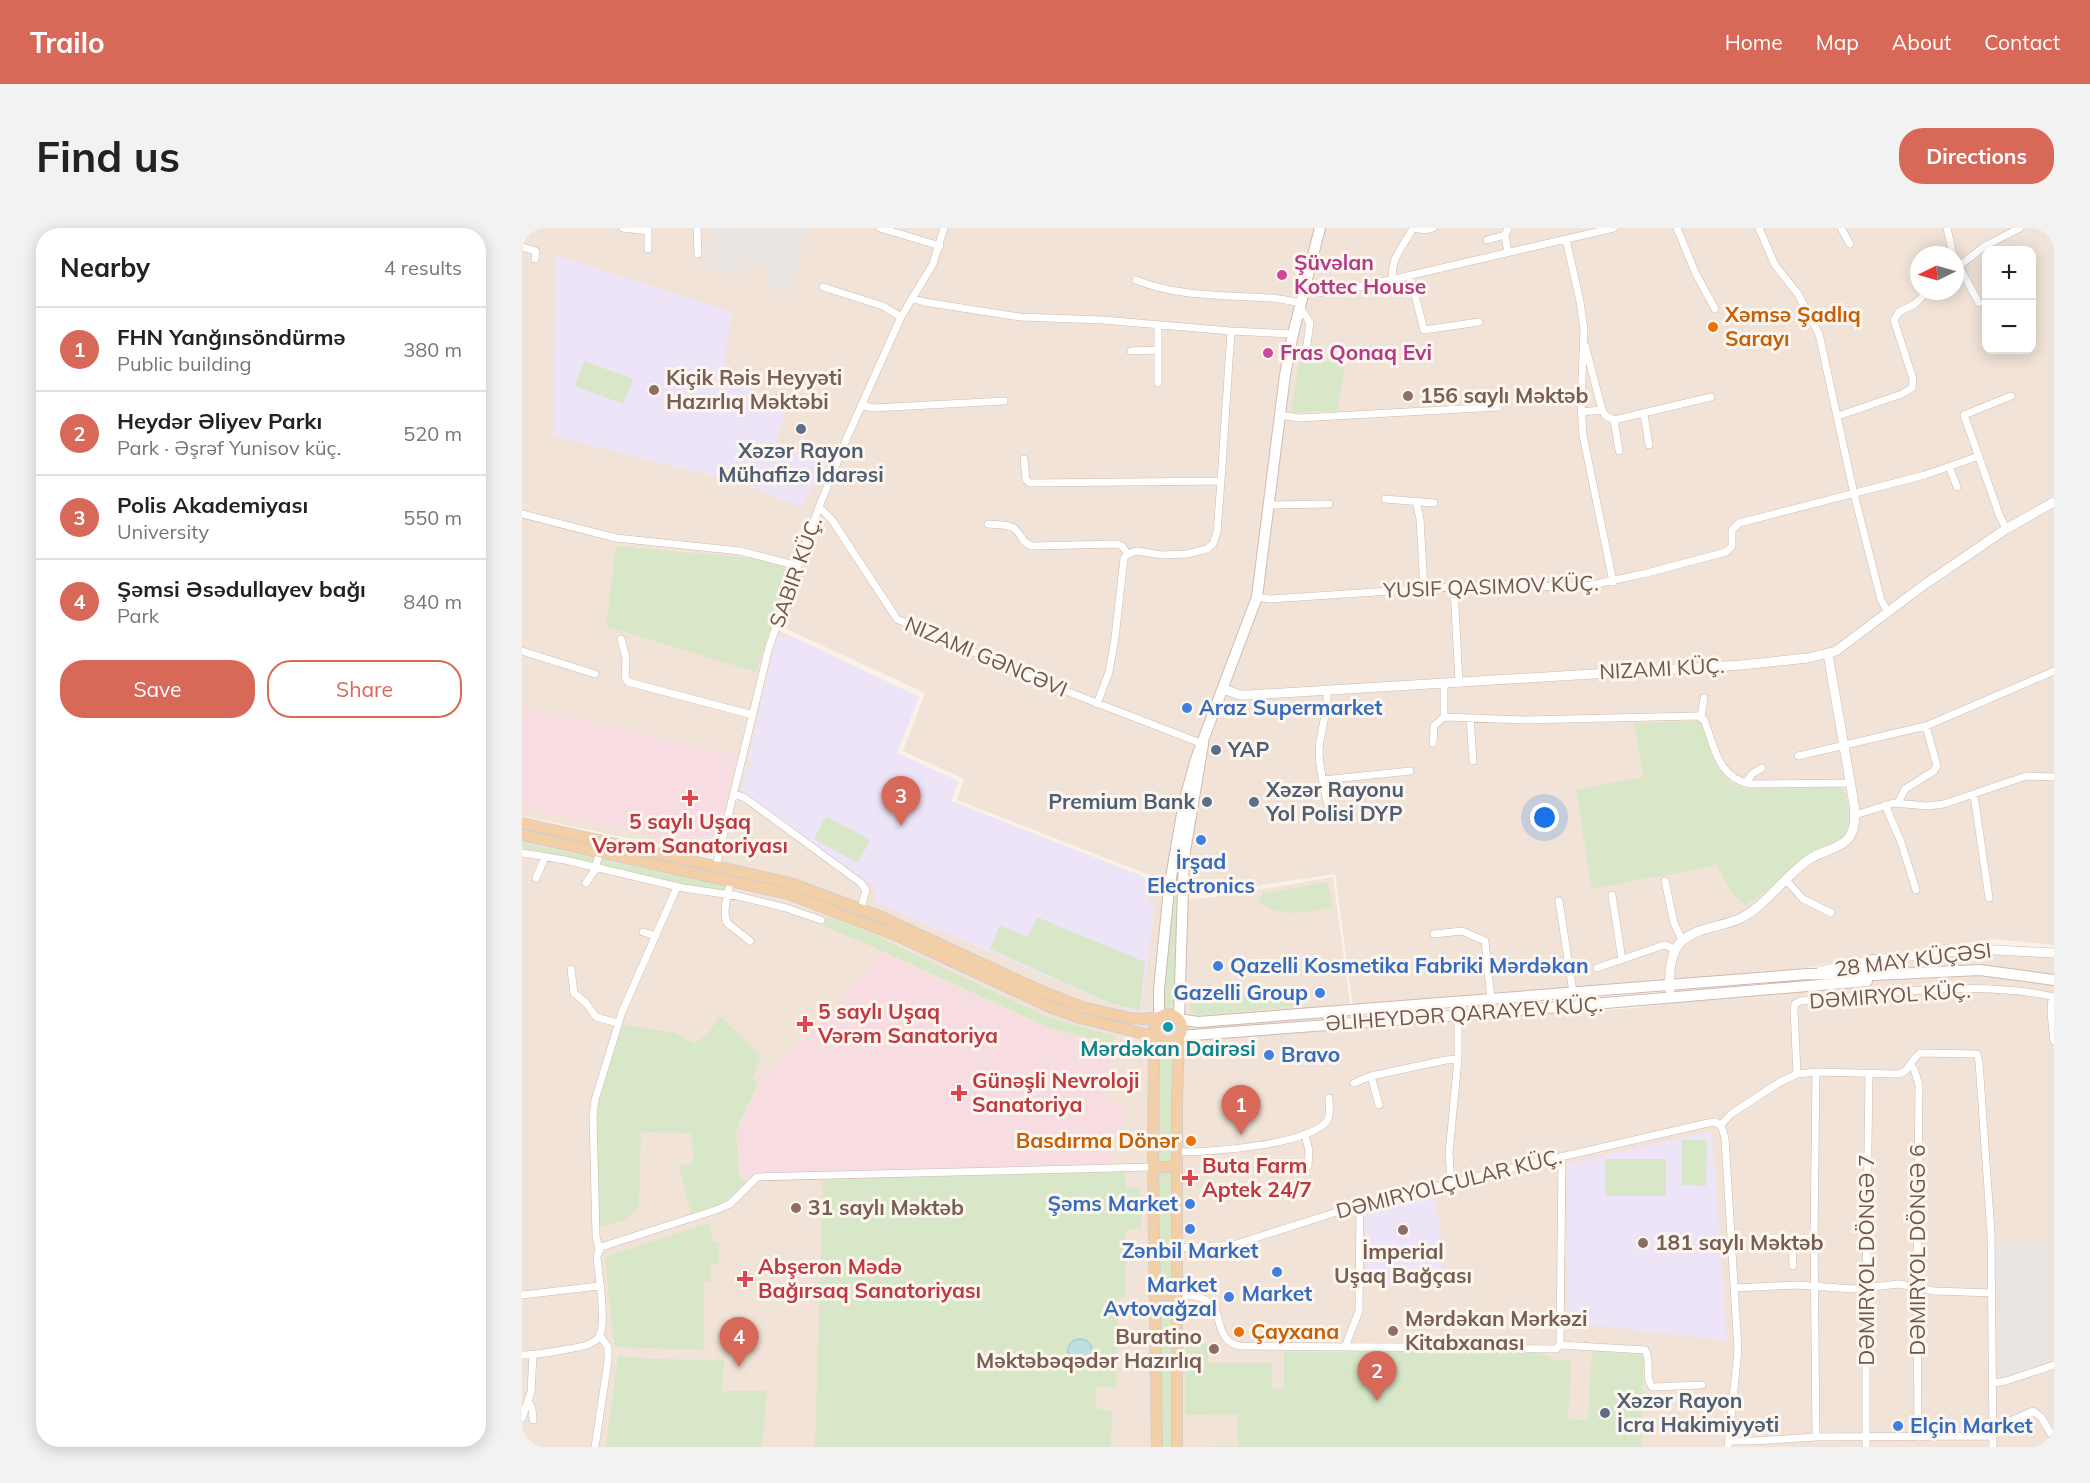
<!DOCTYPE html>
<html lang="en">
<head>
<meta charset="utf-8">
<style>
	:root { --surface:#fff; --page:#f2f2f2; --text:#222; --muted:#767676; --line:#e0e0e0; --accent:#d86959 }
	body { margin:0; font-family:Mulish,sans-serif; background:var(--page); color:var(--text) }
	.controls { position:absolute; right:18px; top:18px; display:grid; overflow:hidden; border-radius:12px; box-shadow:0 3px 15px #0003 }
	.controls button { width:54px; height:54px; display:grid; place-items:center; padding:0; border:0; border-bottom:2px solid var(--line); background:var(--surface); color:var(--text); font:30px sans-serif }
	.compass { position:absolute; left:1388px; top:18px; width:54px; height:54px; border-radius:50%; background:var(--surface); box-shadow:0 3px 15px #0003; rotate:265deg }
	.you { position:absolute; left:1023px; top:590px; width:21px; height:21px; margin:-15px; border:4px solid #fff; border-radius:50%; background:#1a73e8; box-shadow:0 0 0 9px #1a73e833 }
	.badge { display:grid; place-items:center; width:39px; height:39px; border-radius:50%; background:var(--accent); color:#fff; font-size:20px; font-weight:700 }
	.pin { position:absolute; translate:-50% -50px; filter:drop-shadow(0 2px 3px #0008) }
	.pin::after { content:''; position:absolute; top:32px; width:21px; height:18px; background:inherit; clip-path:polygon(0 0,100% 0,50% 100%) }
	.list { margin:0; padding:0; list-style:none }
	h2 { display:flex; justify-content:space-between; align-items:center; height:78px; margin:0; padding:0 24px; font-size:26px }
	h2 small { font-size:20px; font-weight:400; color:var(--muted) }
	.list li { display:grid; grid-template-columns:39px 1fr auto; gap:18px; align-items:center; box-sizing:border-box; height:84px; padding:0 24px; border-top:2px solid var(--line) }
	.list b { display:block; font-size:22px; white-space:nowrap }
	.list p { margin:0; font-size:20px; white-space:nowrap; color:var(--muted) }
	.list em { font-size:20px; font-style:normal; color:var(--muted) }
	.actions { display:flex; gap:12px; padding:18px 24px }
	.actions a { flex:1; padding:14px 0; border:2px solid var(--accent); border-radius:24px; text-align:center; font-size:21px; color:var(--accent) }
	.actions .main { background:var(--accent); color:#fff }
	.map { position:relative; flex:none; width:1532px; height:1219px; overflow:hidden; border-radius:24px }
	header { display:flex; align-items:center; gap:36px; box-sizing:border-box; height:84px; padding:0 30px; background:var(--accent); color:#fff }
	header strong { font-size:28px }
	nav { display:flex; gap:33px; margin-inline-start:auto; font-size:21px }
	.intro { display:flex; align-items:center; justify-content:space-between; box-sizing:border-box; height:144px; padding:0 36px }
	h1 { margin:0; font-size:42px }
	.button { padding:15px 27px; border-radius:24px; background:var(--accent); color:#fff; font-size:21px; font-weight:700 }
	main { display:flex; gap:36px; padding:0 36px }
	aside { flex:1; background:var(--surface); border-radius:24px; box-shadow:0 3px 15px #0003 }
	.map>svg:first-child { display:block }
	.residential { fill:#f1e3d7; fill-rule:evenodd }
	.industrial { fill:#ebe5e1 }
	.education { fill:#eee4f7 }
	.medical { fill:#f7dce2 }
	.green { fill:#d7e7c7 }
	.water { fill:#bee0e2; stroke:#a5d0d3; stroke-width:1.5 }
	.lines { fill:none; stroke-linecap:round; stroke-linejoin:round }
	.minor-casing { stroke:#cdbbb2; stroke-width:8 }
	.tertiary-casing { stroke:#cdbbb2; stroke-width:10 }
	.secondary-casing { stroke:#d0baaf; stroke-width:12 }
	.primary-casing { stroke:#d5cdca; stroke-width:12 }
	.minor { stroke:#fff; stroke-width:7 }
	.tertiary { stroke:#fff; stroke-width:9 }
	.secondary { stroke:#fff; stroke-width:10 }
	.primary { stroke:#f2cfa6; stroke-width:10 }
	.hotel-dot { fill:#d1479c; stroke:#fdf6ee; stroke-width:2 }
	.food-dot { fill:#e8710a; stroke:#fdf6ee; stroke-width:2 }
	.education-dot { fill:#8d6e63; stroke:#fdf6ee; stroke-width:2 }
	.service-dot { fill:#5c6f8a; stroke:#fdf6ee; stroke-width:2 }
	.shop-dot { fill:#3f7fe0; stroke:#fdf6ee; stroke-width:2 }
	.health-dot { fill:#e0444e; stroke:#fdf6ee; stroke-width:2 }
	.culture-dot { fill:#0f9aa8; stroke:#fdf6ee; stroke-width:2 }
	.labels { text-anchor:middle; stroke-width:6; stroke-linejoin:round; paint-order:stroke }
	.hotel-label { font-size:21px; font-weight:bold; fill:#b23c85; stroke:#fdf6ee; text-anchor:start }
	.food-label { font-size:21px; font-weight:bold; fill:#c56008; stroke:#fdf6ee; text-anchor:start }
	.education-label { font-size:21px; font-weight:bold; fill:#785e54; stroke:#fdf6ee; text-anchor:start }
	.service-label { font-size:21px; font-weight:bold; fill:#4e5e75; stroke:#fdf6ee; text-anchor:start }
	.street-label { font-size:21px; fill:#72574e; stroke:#fdf6ee }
	.shop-label { font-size:21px; font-weight:bold; fill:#366cbe; stroke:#fdf6ee; text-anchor:start }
	.health-label { font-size:21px; font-weight:bold; fill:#be3a42; stroke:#fdf6ee; text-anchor:start }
	.culture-label { font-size:21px; font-weight:bold; fill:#0d838f; stroke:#fdf6ee }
</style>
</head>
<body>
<header>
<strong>Trailo</strong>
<nav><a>Home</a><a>Map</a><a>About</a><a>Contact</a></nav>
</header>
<div class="intro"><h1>Find us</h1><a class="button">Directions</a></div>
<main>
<aside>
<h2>Nearby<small>4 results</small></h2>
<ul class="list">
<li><span class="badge">1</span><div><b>FHN Yanğınsöndürmə</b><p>Public building</p></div><em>380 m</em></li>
<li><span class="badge">2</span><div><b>Heydər Əliyev Parkı</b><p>Park · Əşrəf Yunisov küç.</p></div><em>520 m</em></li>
<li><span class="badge">3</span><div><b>Polis Akademiyası</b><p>University</p></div><em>550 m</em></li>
<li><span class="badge">4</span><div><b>Şəmsi Əsədullayev bağı</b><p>Park</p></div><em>840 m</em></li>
</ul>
<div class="actions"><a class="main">Save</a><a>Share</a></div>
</aside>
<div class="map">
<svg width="1532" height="1219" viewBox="0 0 1532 1219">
	<rect width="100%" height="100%" fill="#faf1e8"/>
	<!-- residential -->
	<path class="residential" d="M0,0H1532V717L1472,711L1350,727L1275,741L1177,750L1023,761L831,779L813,646L661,669L648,655L435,572L442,551L381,523L403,465L256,397L254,401L397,469L375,525L436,553L429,573L647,659L660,672L693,669L811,649L831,799L1113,780L1227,764L1304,742L1366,731L1479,721L1532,726V1219H0V611L192,648L197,629L0,588ZM1464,22H1510V122H1464ZM1397,27H1433V63H1397Z"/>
	<!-- industrial -->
	<path class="industrial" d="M188,0H283L272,65L244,58L249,42L226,35L221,50L179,39Z
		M1530,1012L1532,1018V1131L1478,1149L1473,1017Z"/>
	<!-- education -->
	<path class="education" d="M33,27L210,84L201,142L264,182L253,220L306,236L279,279L220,256L32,208Z
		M255,407L266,410L267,407L397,469L375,525L436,553L429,573L630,652L626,661L629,663L625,674L633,676L619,785L588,776L351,673L353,659L219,565L223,541L227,542L229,538V534L226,531Z
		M1190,903L1205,1113L1045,1094V936Z
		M912,965L921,1017V1055L846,1058L842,986L851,980Z"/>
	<!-- medical -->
	<path class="medical" d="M0,479L214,527L191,622L0,579Z
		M359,725L527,802L595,820L596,834H585V876H602V903L589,904L590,936L566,937L564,933H555L554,937L230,946L228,948H221L216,903L239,856L234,851L249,843L312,782Z"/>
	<!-- green -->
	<path class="green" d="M778,131L823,135L815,183L769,184Z
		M62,133L111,151L101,176L53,158Z
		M94,318L228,330L269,340L234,444L84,398Z
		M1175,493L1182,497C1190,521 1195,559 1227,561L1316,559L1321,561C1327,572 1328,595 1325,607L1287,626L1248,660L1224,677L1211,667L1195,637L1070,661L1054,562L1122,549L1112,495Z
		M304,588L348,612L336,635L292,611Z
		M0,615L73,630L71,636L0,620Z
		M80,632L203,658L202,664L164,658L77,638Z
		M655,642H656L652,777L646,780L641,777L652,643Z
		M805,654L811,679C787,683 758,692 738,674L737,670L741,666Z
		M303,688L344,703L525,789L592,808L590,816L528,800L343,715L303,699Z
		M515,689L623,734L618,783L588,775L468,721L478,697L506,709Z
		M737,765L739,774L775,768V778L674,788L668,782V773L687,774Z
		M198,788L239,828L230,851L236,855L214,903L217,948L225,954C203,976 199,977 169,985L157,938L171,935L170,905L119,904L117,976C109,994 94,994 77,999L75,877L100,797L154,805L172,816L186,806Z
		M644,818L650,819V933H636L637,819Z
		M1160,912H1185L1184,958L1160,957Z
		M1083,931H1144V968H1083Z
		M603,943L604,960L618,959L620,1000L604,1002V1069L597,1070L594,1159H574V1181L590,1183L589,1219H293L301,952Z
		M637,945H650V1057L645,1060L638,1058Z
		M187,995L191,1014L197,1015V1035L189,1036V1054H182V1122L94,1119L91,1109L83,1029Z
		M645,1071L651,1075V1219H640L638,1074Z
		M663,1116H685L686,1135H750V1161L762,1160V1124H909L912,1126L1018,1125L1032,1132L1049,1133L1046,1191L1066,1193L1070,1122L1122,1125L1119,1219H678L716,1218V1186L663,1187Z
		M96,1128L131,1131L202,1132L200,1163H245L240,1219H84Z"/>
	<!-- water -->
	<path class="water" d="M546 1123a12 12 0 1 1 24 0a12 12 0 1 1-24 0Z"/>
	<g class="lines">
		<!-- minor casing -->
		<g class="minor-casing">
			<path id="minor" d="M101,0L126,3
				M175,0L176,26
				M358,0L418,18
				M891,0L904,2L911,0
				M986,0L983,7L986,25
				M1155,0L1173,44L1193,81
				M1237,0L1253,37L1276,66L1297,106L1332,266L1359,372L1366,384
				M1319,0L1328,16
				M1425,0L1431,27
				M965,12L983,7
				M1044,12L1058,73L1062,102L1059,175L1061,207L1091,354
				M0,19L14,23L13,31
				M126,21V0
				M1433,31L1457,75
				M1433,41L1463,18L1498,0
				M888,48L902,102L957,94
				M614,52C655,69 704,67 747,70C757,70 768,73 779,75
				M871,52C867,31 882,18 891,0
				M301,59L361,78L379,89
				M782,62L796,65L842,58L1092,0
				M390,70L402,74L498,89L581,92L709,103L771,106
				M636,97V155
				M1063,117L1080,182L1084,188L1092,192L1189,169
				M609,123L636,122
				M767,127L781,125L784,123L788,95L778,79
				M339,177L351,180L482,173
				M1059,184L1080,182
				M1122,186L1127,217
				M757,187L777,190L976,179
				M1316,188L1380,166L1390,160L1391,151L1372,92L1377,84L1393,76L1406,63
				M1092,192L1097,223
				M502,231L504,252L508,255L699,253
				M1427,239L1435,259
				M863,271L912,275
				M894,273L898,291L902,361
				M748,277L807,276
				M297,279L310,292L375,391L523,455L681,516
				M0,286L94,310L218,323L276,338
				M466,296C473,297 485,296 492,300C500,306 499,315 510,318L595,316L600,318L606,326
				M1484,301L1477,286L1442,187L1489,168
				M932,359L937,455
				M735,369L748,371L974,356L1036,359L1070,357L1125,345L1204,324L1210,318V302L1217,295L1403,247L1457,228
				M99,411L104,430L103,449L106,454L231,487
				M0,423L73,446
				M922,456V489L1001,492L1176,488L1182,492C1193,519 1195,549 1228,556L1329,555
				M805,462C807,483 798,502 797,522C797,543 803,563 807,582
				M575,476L587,444L593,410L602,330L606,326L615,323L640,327L665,326L685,321L691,316L695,304L699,253L709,103
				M1179,489L1182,470
				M948,490L951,533
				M911,515L912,498L922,489
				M1276,528L1404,498L1532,443
				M801,552L888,543
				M1224,555L1230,546L1240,540
				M213,566L223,570L339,655L344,662L339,680
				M1452,567L1467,670
				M1376,575L1383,561L1412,543L1415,538L1404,498
				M1363,577L1379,614L1394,662
				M1333,587L1372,575L1406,578L1422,576L1504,548L1532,549
				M0,625L43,632L161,660L216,668L264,680L299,692
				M194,638L247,419L297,279L327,205L379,89L411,36L422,0
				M14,650L23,629
				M209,652C206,666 200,682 205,695L228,713
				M1264,652L1281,671L1309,685
				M1143,653L1152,695L1160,712
				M64,655L72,643L78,624
				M1090,667L1100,732
				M1037,673L1051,764
				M121,704L134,708
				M912,706L940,703L963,713L969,771
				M1075,740L1139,718L1143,717L1154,722
				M49,741L52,765L64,775L74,789L96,795
				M1530,769L1529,785L1532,813
				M1389,838L1392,841L1397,857L1395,1059L1396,1209
				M1294,844L1292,1010L1294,1209
				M1275,846L1272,781L1273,776L1278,773C1356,766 1456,751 1532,769
				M849,848L857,877
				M832,855L849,848L924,832L936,831
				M1199,897L1209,886L1258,854L1275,846L1294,844L1376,846C1389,843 1388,832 1398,825L1455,826L1457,834L1469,1005L1471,1219
				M1199,897L1203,910L1216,1122L1206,1219
				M783,906L787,923L786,938
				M655,924C687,924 784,918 805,893C809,887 807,877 807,870
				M929,955L927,925L936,831V787
				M1247,1010H1292
				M1270,1010L1271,1038
				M656,1020L711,1017L818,983L969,945L1186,895L1193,894L1199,897
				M77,1022L74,1008L71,888L73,872L100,784L155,659
				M1213,1060L1275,1057L1331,1061L1377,1056L1412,1063L1470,1065
				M0,1067L77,1058
				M656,1067C714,1065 683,1111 718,1118L1034,1121L1038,1117L1040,929
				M1038,1117L1123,1122C1130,1133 1122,1149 1130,1159L1180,1157
				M823,1119L837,1083L838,978
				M0,1127C16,1127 31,1124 46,1121C56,1119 69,1118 76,1110C86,1099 76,1045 75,1028L79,1019L194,982L208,976L235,949L631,939
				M1472,1155L1484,1153L1532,1137
				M6,1173L10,1180L11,1192
				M0,1190L9,1164L11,1127
				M1472,1197L1484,1195L1511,1183L1519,1189L1532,1211
				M1207,1213H1232L1294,1209L1471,1208
				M73,1219L86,1133V1119L78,1108
				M1344,1219V1059L1347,846"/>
		</g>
		<!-- tertiary casing -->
		<g class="tertiary-casing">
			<path id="tertiary" d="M701,461L718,467H726L1219,437L1286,430L1314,423L1399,359L1484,301L1532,274
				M1299,743L1351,732L1454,721L1532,725
				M1148,762C1147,747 1148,725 1159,714C1174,699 1201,699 1219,690C1245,677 1264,646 1289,630C1301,623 1320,620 1328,608C1334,598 1333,586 1332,576L1306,426"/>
		</g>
		<!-- secondary casing -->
		<g class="secondary-casing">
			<path id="secondary" d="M681,516L662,629L657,791L676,794L1286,746L1352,747L1458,742L1532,752
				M1351,732L1345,735L1342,741L1344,745L1352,747
				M637,789V761L647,661L662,574L674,531L735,369L763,147L771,106L798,0
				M657,808L941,787L1345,753"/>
		</g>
		<!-- primary casing -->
		<g class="primary-casing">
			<path id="primary" d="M0,595L268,655L357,688L517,762L560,779L608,790L621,791L637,789
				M0,607L266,666L378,709L528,779L558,790L635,809L632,831L631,939L635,1219
				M632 800a14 14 0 1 1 28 0a14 14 0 1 1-28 0Z
				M631,939H655
				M632,1067H656
				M655,1219V875L657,808"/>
		</g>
		<!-- minor -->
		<use href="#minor" class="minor"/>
		<!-- tertiary -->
		<use href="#tertiary" class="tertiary"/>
		<!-- secondary -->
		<use href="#secondary" class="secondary"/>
		<!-- primary -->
		<use href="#primary" class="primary"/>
	</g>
	<!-- markers -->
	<g class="hotel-dot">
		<circle cx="760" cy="47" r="6"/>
		<circle cx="746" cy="125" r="6"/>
	</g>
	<g class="food-dot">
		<circle cx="1191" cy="99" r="6"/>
		<circle cx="669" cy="913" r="6"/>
		<circle cx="717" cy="1104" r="6"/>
	</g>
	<g class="education-dot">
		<circle cx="132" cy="162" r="6"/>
		<circle cx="886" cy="168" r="6"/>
		<circle cx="274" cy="980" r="6"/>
		<circle cx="881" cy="1002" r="6"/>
		<circle cx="1121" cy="1015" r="6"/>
		<circle cx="871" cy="1103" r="6"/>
		<circle cx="692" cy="1121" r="6"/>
	</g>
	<g class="service-dot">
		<circle cx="279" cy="201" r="6"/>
		<circle cx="694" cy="522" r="6"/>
		<circle cx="685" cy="574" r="6"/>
		<circle cx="732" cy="574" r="6"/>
		<circle cx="1083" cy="1185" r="6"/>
	</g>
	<g class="shop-dot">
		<circle cx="665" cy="480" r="6"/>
		<circle cx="679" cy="612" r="6"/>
		<circle cx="696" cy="738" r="6"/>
		<circle cx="798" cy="765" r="6"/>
		<circle cx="747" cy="827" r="6"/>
		<circle cx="668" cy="976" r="6"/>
		<circle cx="668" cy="1001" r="6"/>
		<circle cx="755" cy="1044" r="6"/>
		<circle cx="707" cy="1069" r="6"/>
		<circle cx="1376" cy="1198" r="6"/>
	</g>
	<g class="health-dot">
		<path d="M165 561h6v6h6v6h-6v6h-6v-6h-6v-6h6z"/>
		<path d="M280 787h6v6h6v6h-6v6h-6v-6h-6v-6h6z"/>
		<path d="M434 856h6v6h6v6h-6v6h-6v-6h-6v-6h6z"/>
		<path d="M665 941h6v6h6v6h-6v6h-6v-6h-6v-6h6z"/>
		<path d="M220 1042h6v6h6v6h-6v6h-6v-6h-6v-6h6z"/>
	</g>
	<circle class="culture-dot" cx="646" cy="799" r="6"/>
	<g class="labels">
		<!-- hotel labels -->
		<g class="hotel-label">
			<text x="772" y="42">Şüvəlan<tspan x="772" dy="24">Kottec House</tspan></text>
			<text x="758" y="132">Fras Qonaq Evi</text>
		</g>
		<!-- food labels -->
		<g class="food-label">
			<text x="1203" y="94">Xəmsə Şadlıq<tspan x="1203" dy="24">Sarayı</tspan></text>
			<text x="657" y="920" text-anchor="end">Basdırma Dönər</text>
			<text x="729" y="1111">Çayxana</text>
		</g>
		<!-- education labels -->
		<g class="education-label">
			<text x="144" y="157">Kiçik Rəis Heyyəti<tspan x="144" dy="24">Hazırlıq Məktəbi</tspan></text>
			<text x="898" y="175">156 saylı Məktəb</text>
			<text x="286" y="987">31 saylı Məktəb</text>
			<text x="1133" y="1022">181 saylı Məktəb</text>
			<text x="881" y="1031" text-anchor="middle">İmperial<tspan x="881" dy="24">Uşaq Bağçası</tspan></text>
			<text x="883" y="1098">Mərdəkan Mərkəzi<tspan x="883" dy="24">Kitabxanası</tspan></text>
			<text x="680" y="1116" text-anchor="end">Buratino<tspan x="680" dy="24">Məktəbəqədər Hazırlıq</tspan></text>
		</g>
		<!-- service labels -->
		<g class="service-label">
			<text x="279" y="230" text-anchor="middle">Xəzər Rayon<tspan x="279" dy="24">Mühafizə İdarəsi</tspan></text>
			<text x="706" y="529">YAP</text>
			<text x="744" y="569">Xəzər Rayonu<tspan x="744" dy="24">Yol Polisi DYP</tspan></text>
			<text x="673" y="581" text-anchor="end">Premium Bank</text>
			<text x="1095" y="1180">Xəzər Rayon<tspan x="1095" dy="24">İcra Hakimiyyəti</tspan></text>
		</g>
		<!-- street labels -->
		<g class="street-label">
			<text transform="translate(274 344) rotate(-70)" y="7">SABIR KÜÇ.</text>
			<text transform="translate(969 359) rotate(-2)" y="7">YUSIF QASIMOV KÜÇ.</text>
			<text transform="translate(464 429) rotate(23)" y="7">NIZAMI GƏNCƏVI</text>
			<text transform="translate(1140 441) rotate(-3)" y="7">NIZAMI KÜÇ.</text>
			<text transform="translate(1391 732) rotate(-7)" y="7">28 MAY KÜÇƏSI</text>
			<text transform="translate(1368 768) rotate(-4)" y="7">DƏMIRYOL KÜÇ.</text>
			<text transform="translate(942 786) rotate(-4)" y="7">ƏLIHEYDƏR QARAYEV KÜÇ.</text>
			<text transform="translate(927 956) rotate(-14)" y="7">DƏMIRYOLÇULAR KÜÇ.</text>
			<text transform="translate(1396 1022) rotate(-90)" y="7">DƏMIRYOL DÖNGƏ 6</text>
			<text transform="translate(1345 1032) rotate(-90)" y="7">DƏMIRYOL DÖNGƏ 7</text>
		</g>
		<!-- shop labels -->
		<g class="shop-label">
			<text x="677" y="487">Araz Supermarket</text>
			<text x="679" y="641" text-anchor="middle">İrşad<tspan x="679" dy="24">Electronics</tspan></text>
			<text x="708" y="745">Qazelli Kosmetika Fabriki Mərdəkan</text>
			<text x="786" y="772" text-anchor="end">Gazelli Group</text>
			<text x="759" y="834">Bravo</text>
			<text x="656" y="983" text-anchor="end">Şəms Market</text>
			<text x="668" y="1030" text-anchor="middle">Zənbil Market</text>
			<text x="695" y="1064" text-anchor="end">Market<tspan x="695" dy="24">Avtovağzal</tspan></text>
			<text x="755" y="1073" text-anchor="middle">Market</text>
			<text x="1388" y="1205">Elçin Market</text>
		</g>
		<!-- health labels -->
		<g class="health-label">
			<text x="168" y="601" text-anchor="middle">5 saylı Uşaq<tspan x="168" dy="24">Vərəm Sanatoriyası</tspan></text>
			<text x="296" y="791">5 saylı Uşaq<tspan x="296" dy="24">Vərəm Sanatoriya</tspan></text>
			<text x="450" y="860">Günəşli Nevroloji<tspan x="450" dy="24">Sanatoriya</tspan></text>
			<text x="680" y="945">Buta Farm<tspan x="680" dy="24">Aptek 24/7</tspan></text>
			<text x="236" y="1046">Abşeron Mədə<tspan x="236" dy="24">Bağırsaq Sanatoriyası</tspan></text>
		</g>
		<!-- culture labels -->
		<g class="culture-label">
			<text x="646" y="828">Mərdəkan Dairəsi</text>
		</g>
	</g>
</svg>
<div class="controls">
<button>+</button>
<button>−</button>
</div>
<svg class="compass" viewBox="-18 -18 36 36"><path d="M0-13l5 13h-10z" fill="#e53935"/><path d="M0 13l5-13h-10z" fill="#767676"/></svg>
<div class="you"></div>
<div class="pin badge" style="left:719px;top:907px">1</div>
<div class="pin badge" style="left:855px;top:1173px">2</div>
<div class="pin badge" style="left:379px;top:598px">3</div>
<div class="pin badge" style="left:217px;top:1139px">4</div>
</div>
</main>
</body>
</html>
